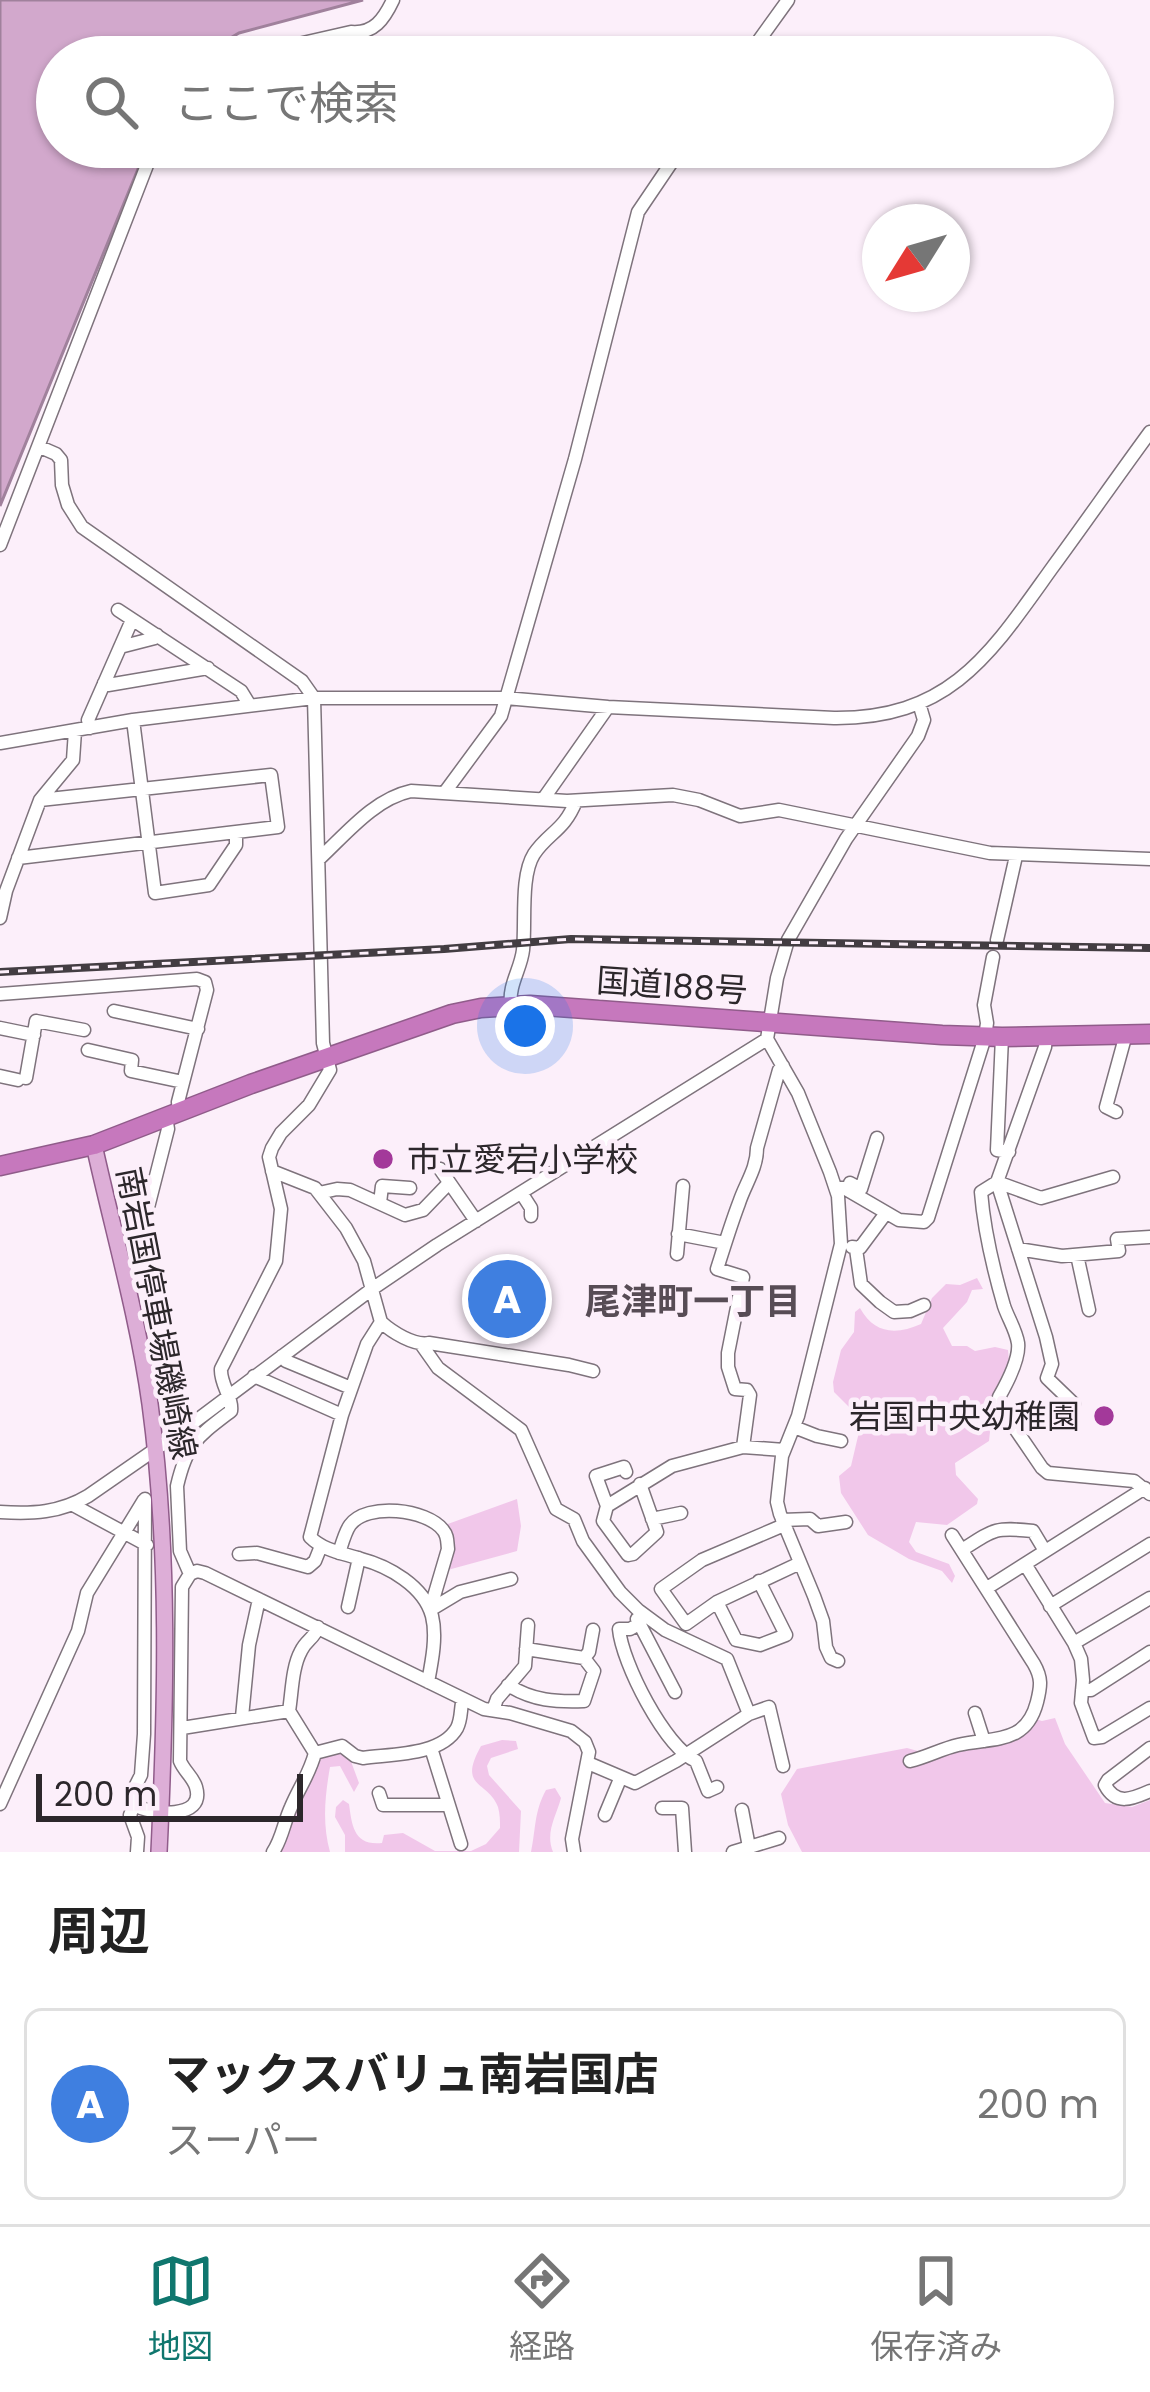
<!DOCTYPE html>
<html lang="ja">
<head>
<meta charset="utf-8">
<style>
	:root { --surface:#fff; --page:#f2f2f2; --text:#222; --muted:#767676; --line:#e0e0e0; --accent:#0f766e }
	body { margin:0; font-family:Poppins,"Noto Sans JP",sans-serif; background:var(--page); color:var(--text) }
	.compass { position:absolute; left:862px; top:204px; width:108px; height:108px; border-radius:50%; background:var(--surface); box-shadow:0 3px 9px #0004; rotate:233deg }
	.scale { position:absolute; left:36px; bottom:30px; width:267px; box-sizing:border-box; padding-left:12px; border:6px solid #2c272b; border-top:0; font-size:33px; line-height:42px; white-space:nowrap; color:#2c272b; -webkit-text-stroke:9px #fceffa; paint-order:stroke }
	.you { position:absolute; left:525px; top:1026px; width:42px; height:42px; margin:-30px; border:9px solid #fff; border-radius:50%; background:#1a73e8; box-shadow:0 0 0 18px #1a73e833 }
	.badge { display:grid; place-items:center; width:78px; height:78px; border-radius:50%; background:var(--accent); color:#fff; font-size:39px; font-weight:700 }
	.pin { position:absolute; translate:-50% -50%; border:6px solid #fff; box-shadow:0 3px 12px #0006 }
	.list { margin:0; padding:0; list-style:none }
	h2 { display:flex; justify-content:space-between; align-items:center; height:156px; margin:0; padding:0 48px; font-size:51px }
	h2 small { font-size:39px; font-weight:400; color:var(--muted) }
	.list li { display:grid; grid-template-columns:78px 1fr auto; gap:36px; align-items:center; box-sizing:border-box; height:192px; margin:0 24px 24px; padding:0 24px; border:3px solid var(--line); border-radius:18px }
	.list b { display:block; font-size:45px; white-space:nowrap }
	.list p { margin:0; font-size:39px; white-space:nowrap; color:var(--muted) }
	.list em { font-size:39px; font-style:normal; color:var(--muted) }
	.icon { flex:none; width:66px; height:66px; fill:none; stroke:currentColor; stroke-width:2; stroke-linecap:round; stroke-linejoin:round }
	.map { position:relative; flex:none; width:1150px; height:1852px; overflow:hidden }
	.search { position:absolute; background:var(--surface); box-shadow:0 3px 9px #0004; left:36px; right:36px; top:36px; height:132px; display:flex; align-items:center; gap:30px; box-sizing:border-box; padding:0 42px; border-radius:66px; color:var(--muted); font-size:45px }
	.sheet { height:372px; background:var(--surface) }
	nav { display:flex; justify-content:space-around; align-items:center; box-sizing:border-box; height:168px; border-top:3px solid var(--line); background:var(--surface); font-size:33px; color:var(--muted) }
	nav a { display:grid; justify-items:center; gap:6px }
	nav .on { color:var(--accent) }
	.map>svg:first-child { display:block }
	.green { fill:#f1c7ea }
	.water { fill:#d2a8cc; stroke:#a0819c; stroke-width:3 }
	.lines { fill:none; stroke-linecap:round; stroke-linejoin:round }
	.minor-casing { stroke:#7e737c; stroke-width:15 }
	.major-casing { stroke:#905c8a; stroke-width:18 }
	.highway-casing { stroke:#905c8a; stroke-width:21 }
	.minor { stroke:#fff; stroke-width:12 }
	.major { stroke:#ddaed7; stroke-width:15 }
	.highway { stroke:#c678bd; stroke-width:18 }
	.rail-casing { stroke:#433d42; stroke-width:8 }
	.rail { stroke:#fceffa; stroke-width:3; stroke-dasharray:9; stroke-linecap:butt }
	.poi-dot { fill:#a3399a; stroke:#fceffa; stroke-width:4.5 }
	.labels { text-anchor:middle; stroke-width:9; stroke-linejoin:round; paint-order:stroke }
	.street-label { font-size:33px; fill:#2c272b; stroke:#fceffa }
	.poi-label { font-size:33px; fill:#2c272b; stroke:#fceffa; text-anchor:start }
	.neighbourhood-label { font-size:36px; font-weight:bold; fill:#574c55; stroke:#fceffa }
</style>
</head>
<body>
<div class="map">
<svg width="1150" height="1852" viewBox="0 0 1150 1852">
	<rect width="100%" height="100%" fill="#fceffa"/>
	<!-- green -->
	<path class="green" d="M977,1278L983,1289L972,1290L967,1302L943,1328L952,1346H967L975,1351L995,1347L1008,1350L1009,1361L990,1400L992,1413L989,1441L955,1463L956,1475L978,1499L977,1504L947,1525L916,1522L909,1542L916,1552L949,1564L955,1576L952,1583L942,1571L909,1559L868,1535L841,1493L839,1476L851,1466L859,1432L857,1415L834,1392L833,1382L841,1350L854,1332L855,1312L860,1308C874,1334 896,1335 921,1324L932,1298L946,1284L960,1285Z
		M517,1499L521,1526L517,1551L444,1571L445,1525Z
		M1032,1718L1042,1721L1055,1718L1065,1744L1105,1803L1132,1807L1150,1800V1852H802L788,1825L781,1794L797,1769L907,1748L939,1757L1014,1738Z
		M502,1740L516,1741L518,1749L491,1758L487,1766L489,1775L521,1811L519,1852H345V1835L335,1817L336,1807L343,1800L349,1804C352,1826 354,1846 382,1843L384,1835L403,1833L435,1851H471L486,1844L500,1828C500,1821 500,1814 498,1807C488,1780 457,1789 481,1746Z
		M335,1751L349,1756L359,1783L354,1792L340,1766L330,1767C325,1796 322,1823 330,1852H277L316,1761L326,1753Z
		M555,1788L561,1798C556,1817 545,1832 553,1852H531C536,1828 534,1812 546,1790Z"/>
	<!-- water -->
	<path class="water" d="M0,0H363L239,33L199,57H57V147H147L0,506Z"/>
	<g class="lines">
		<!-- minor casing -->
		<g class="minor-casing">
			<path id="minor" d="M242,57L351,32C374,34 384,19 393,0
				M747,57L788,0
				M40,447L56,454L61,460L62,485L68,505L82,527L302,681L314,698L323,1043L330,1070L309,1105L281,1133L272,1148L269,1157L281,1209L276,1261L221,1369C220,1384 233,1398 231,1411C197,1437 187,1443 177,1486L180,1551L190,1574
				M0,545L154,147
				M118,610L241,691L249,704
				M120,647L155,638L157,635
				M104,683L108,685L208,668
				M133,720L155,893L209,885L236,845V833
				M90,728L88,720L132,620
				M0,743L133,720L314,698H506L608,707L834,718C951,719 991,653 1052,568C1085,523 1117,477 1150,432
				M445,792L501,716L575,459L638,212L682,147
				M544,798L608,707
				M18,858L278,827L271,775L40,800
				M319,859C346,834 374,799 411,791L567,801L673,795L699,800L740,816L779,810L990,853L1150,859
				M0,918L6,891L40,800L73,760L75,731
				M997,940L1016,856
				M0,994L197,979L205,982L207,990L178,1102L179,1112
				M511,1006C508,985 521,969 523,950C526,923 520,876 534,854C549,832 564,831 576,801
				M114,1011L198,1029
				M0,1028L34,1035
				M1046,1036L1045,1047L997,1182L1046,1337L1052,1364L1047,1378L1074,1404
				M1002,1037L997,1150L1009,1152
				M88,1050L132,1060L131,1071L183,1082
				M0,1076L18,1080
				M26,1078L36,1021L84,1030
				M1116,1112L1106,1107L1126,1034
				M440,1169L476,1221
				M272,1171L315,1188L346,1228L364,1261L381,1322C392,1332 414,1346 429,1343L569,1365L593,1371
				M1113,1177L1041,1198L997,1182L981,1192C984,1231 993,1268 1004,1306C1008,1318 1016,1330 1018,1343C1020,1359 1007,1383 999,1397V1405L1042,1468L1048,1473L1134,1481L1150,1494
				M850,1183L861,1189L877,1138
				M836,1188H844L899,1220L924,1222L928,1218L985,1037L987,1023L984,1005L993,957
				M319,1193L337,1189L350,1190L405,1215L423,1210L449,1183
				M522,1194L531,1208V1216
				M380,1203L382,1186L410,1188
				M678,1234L725,1243
				M852,1247L860,1248L886,1213
				M856,1249L861,1284L880,1302L894,1312L910,1311L924,1305
				M1018,1249L1062,1256L1119,1251L1117,1239L1150,1237
				M677,1254L683,1186
				M1077,1255L1089,1310
				M125,1275L140,1269L142,1231L168,1129L166,1117
				M381,1322L367,1344L342,1415L310,1537C324,1551 343,1553 361,1559C388,1566 424,1586 432,1616C437,1636 432,1661 428,1682
				M421,1344L438,1368L521,1430L556,1509L574,1519L583,1541L620,1592L638,1610L665,1630L727,1659L749,1714
				M282,1356L286,1361L351,1388
				M254,1376L342,1415
				M794,1427L817,1436L841,1441
				M743,1447L750,1395L747,1390L735,1389L728,1367V1353L743,1277L717,1269C724,1247 731,1224 739,1203C745,1184 757,1169 757,1148L779,1070L783,1066
				M626,1472L624,1467L596,1476L607,1506L672,1466L743,1447L784,1450
				M145,1499L144,1734L141,1775L130,1797L134,1805C150,1814 206,1821 196,1787C193,1777 184,1771 180,1761L182,1587L190,1574
				M73,1505L147,1545
				M607,1506L603,1521L628,1555L633,1554L657,1532L640,1484
				M0,1512C32,1514 60,1513 88,1496L189,1426L372,1289L437,1245L767,1039
				M652,1519L681,1513
				M782,1520L810,1519L818,1526L846,1522
				M784,1525L702,1560L661,1589L686,1624L717,1602L800,1563
				M962,1550C994,1529 995,1527 1033,1531L1045,1551
				M339,1553C342,1544 345,1532 350,1525C367,1502 427,1509 443,1530C448,1536 447,1541 448,1549L430,1610L460,1592L511,1579
				M239,1554L257,1553L308,1567L315,1561L321,1546
				M1025,1564L1074,1643L1081,1659L1083,1680L1081,1703L1094,1738L1102,1737L1150,1708
				M190,1574L197,1571L205,1573L484,1709L510,1713L571,1731L585,1742L589,1752L572,1839L574,1852
				M987,1588L1145,1488
				M717,1602L736,1640L760,1645L786,1635L759,1581
				M1050,1606L1150,1544
				M348,1607L359,1558
				M637,1619L675,1692
				M639,1624L630,1629H619C622,1663 665,1747 696,1761L708,1791L717,1787
				M318,1627C314,1639 306,1640 301,1651C292,1667 292,1693 289,1711L315,1753L342,1746L355,1756L363,1758C391,1754 441,1756 457,1728C462,1718 460,1709 463,1699
				M1074,1643L1150,1598
				M584,1658L589,1652L593,1630
				M838,1661L831,1658L826,1647L823,1621L814,1596L780,1514L777,1502L782,1456L798,1416L841,1244L838,1196L830,1172L798,1093L767,1039L777,978L788,940L846,839L918,736L924,720L919,703
				M508,1685C533,1701 556,1702 584,1701L594,1671L584,1658L526,1649
				M1082,1690H1091L1150,1652
				M493,1710L497,1699L525,1666L528,1625
				M975,1713L984,1741
				M242,1717L249,1645L259,1599
				M182,1728L289,1711
				M431,1748L461,1844
				M1150,1748L1108,1780L1105,1785C1116,1806 1132,1799 1150,1791
				M910,1761C927,1757 941,1749 958,1745C993,1737 1026,1745 1037,1702C1041,1686 1042,1678 1034,1664L952,1535
				M588,1763L635,1783L676,1761L749,1714L769,1707L783,1766
				M379,1793L383,1805H447
				M0,1804L78,1631L87,1593L144,1500
				M134,1805L130,1815L138,1837L137,1852
				M662,1808H682L685,1852
				M742,1810L749,1847
				M605,1815L620,1779
				M273,1852C282,1839 284,1822 291,1807C299,1788 310,1773 315,1753
				M733,1852L779,1838"/>
		</g>
		<!-- major casing -->
		<g class="major-casing">
			<path id="major" d="M94,1145C113,1231 138,1317 150,1404C170,1553 166,1702 159,1852"/>
		</g>
		<!-- highway casing -->
		<g class="highway-casing">
			<path id="highway" d="M0,1166L94,1145L251,1084L452,1014L481,1008L530,1005L942,1035L1002,1037L1150,1034"/>
		</g>
		<!-- minor -->
		<use href="#minor" class="minor"/>
		<!-- major -->
		<use href="#major" class="major"/>
		<!-- highway -->
		<use href="#highway" class="highway"/>
		<!-- rail casing -->
		<g class="rail-casing">
			<path id="rail" d="M0,972L444,949L571,939L1150,948"/>
		</g>
		<!-- rail -->
		<use href="#rail" class="rail"/>
	</g>
	<!-- markers -->
	<g class="poi-dot">
		<circle cx="383" cy="1159" r="12"/>
		<circle cx="1104" cy="1416" r="12"/>
	</g>
	<g class="labels">
		<!-- street labels -->
		<g class="street-label">
			<text transform="translate(672 985) rotate(4)" y="12">国道188号</text>
			<text transform="translate(157 1313) rotate(79)" y="12">南岩国停車場磯崎線</text>
		</g>
		<!-- poi labels -->
		<g class="poi-label">
			<text x="407" y="1171">市立愛宕小学校</text>
			<text x="1080" y="1428" text-anchor="end">岩国中央幼稚園</text>
		</g>
		<!-- neighbourhood labels -->
		<g class="neighbourhood-label">
			<text x="693" y="1314">尾津町一丁目</text>
		</g>
	</g>
</svg>
<svg class="compass" viewBox="-18 -18 36 36"><path d="M0-13l5 13h-10z" fill="#e53935"/><path d="M0 13l5-13h-10z" fill="#767676"/></svg>
<div class="scale">200 m</div>
<div class="you"></div>
<div class="pin badge" style="left:507px;top:1299px;background:#3f7fe0">A</div>
<div class="search"><svg class="icon" aria-label="search" viewBox="0 0 24 24"><circle cx="10" cy="10" r="6"/><path d="M15 15l6 6"/></svg>ここで検索</div>
</div>
<section class="sheet">
<h2>周辺<small></small></h2>
<ul class="list">
<li><span class="badge" style="background:#3f7fe0">A</span><div><b>マックスバリュ南岩国店</b><p>スーパー</p></div><em>200 m</em></li>
</ul>
</section>
<nav>
<a class="on"><svg class="icon" aria-label="map" viewBox="0 0 24 24"><path d="M3 6l6-2 6 2 6-2v14l-6 2-6-2-6 2zM9 4v14M15 6v14"/></svg>地図</a>
<a><svg class="icon" aria-label="directions" viewBox="0 0 24 24"><path d="M12 3l9 9-9 9-9-9zM9 14v-3h6M13 9l2 2-2 2"/></svg>経路</a>
<a><svg class="icon" aria-label="saved" viewBox="0 0 24 24"><path d="M7 4h10v16l-5-4-5 4z"/></svg>保存済み</a>
</nav>
</body>
</html>
